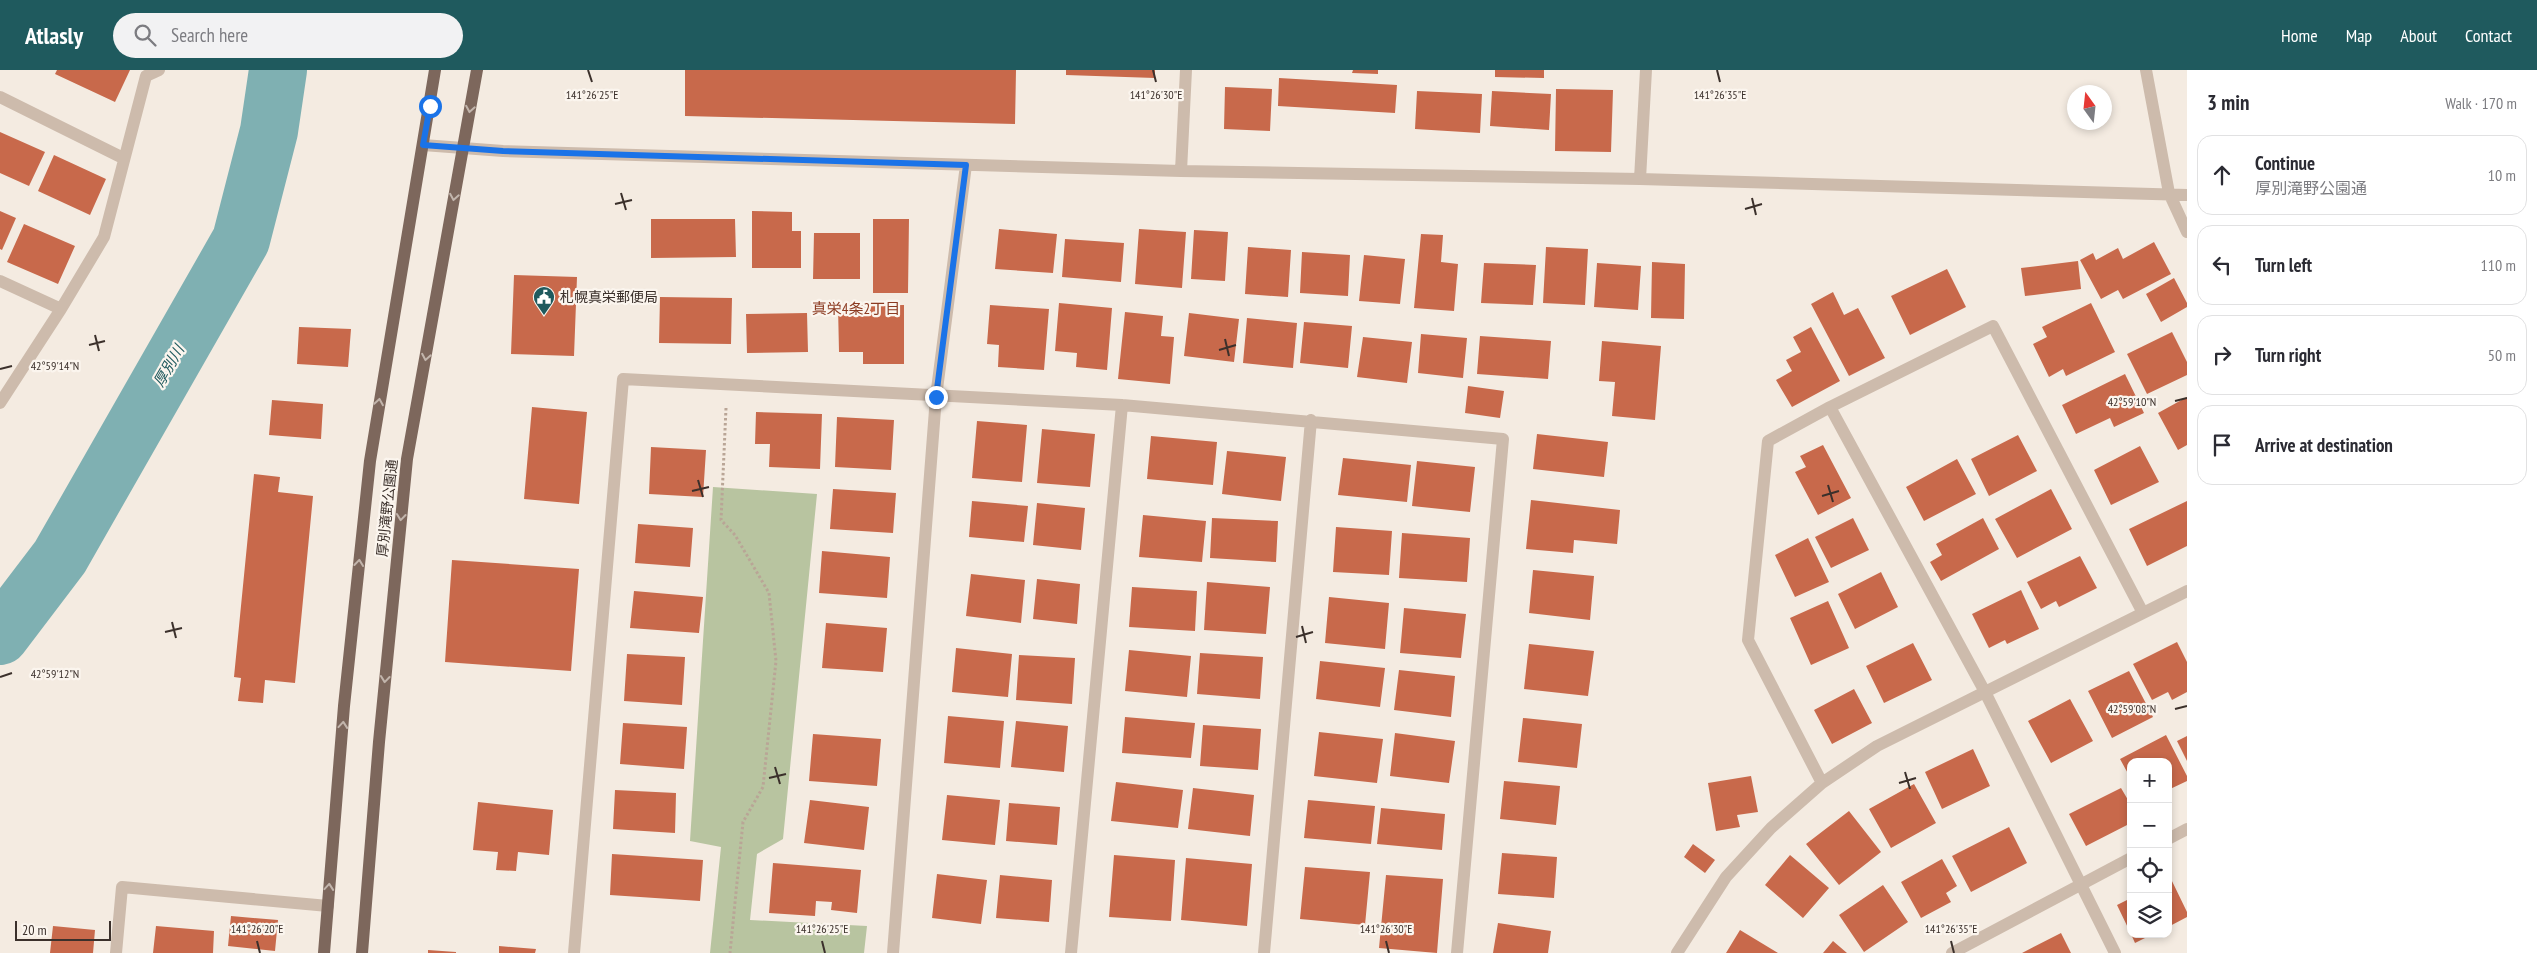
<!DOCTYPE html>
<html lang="en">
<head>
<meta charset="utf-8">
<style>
	:root { --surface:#fff; --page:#f2f2f3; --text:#2b2b33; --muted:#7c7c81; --line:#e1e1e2; --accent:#1f5a5e }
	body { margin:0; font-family:"PT Sans Narrow","Noto Sans JP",sans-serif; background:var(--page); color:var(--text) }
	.controls { position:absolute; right:15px; bottom:15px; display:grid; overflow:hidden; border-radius:10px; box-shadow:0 2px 8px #0003 }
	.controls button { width:45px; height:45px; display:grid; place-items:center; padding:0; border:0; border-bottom:1px solid var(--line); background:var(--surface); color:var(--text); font:25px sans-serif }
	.compass { position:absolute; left:2067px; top:15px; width:45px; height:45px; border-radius:50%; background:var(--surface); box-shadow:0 2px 8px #0003; rotate:345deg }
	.scale { position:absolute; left:15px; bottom:12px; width:96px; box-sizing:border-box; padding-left:5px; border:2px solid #3b302b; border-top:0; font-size:14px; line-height:18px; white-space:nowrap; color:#3b302b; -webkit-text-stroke:4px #fbf5ee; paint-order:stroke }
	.stop { position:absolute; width:15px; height:15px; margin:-11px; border:4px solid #1a73e8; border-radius:50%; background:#fff }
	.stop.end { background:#1a73e8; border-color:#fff; box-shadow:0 1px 5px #0008 }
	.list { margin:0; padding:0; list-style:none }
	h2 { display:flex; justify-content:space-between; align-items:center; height:65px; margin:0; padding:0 20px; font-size:21px }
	h2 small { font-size:16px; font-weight:400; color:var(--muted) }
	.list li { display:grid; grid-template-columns:32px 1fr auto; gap:15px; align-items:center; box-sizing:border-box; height:80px; margin:0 10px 10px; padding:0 10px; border:1px solid var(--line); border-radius:15px }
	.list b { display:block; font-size:19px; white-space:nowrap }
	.list p { margin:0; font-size:16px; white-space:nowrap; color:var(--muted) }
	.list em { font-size:16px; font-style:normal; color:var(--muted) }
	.icon { flex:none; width:28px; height:28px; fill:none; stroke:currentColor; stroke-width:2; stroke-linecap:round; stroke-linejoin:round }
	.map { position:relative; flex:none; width:2187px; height:883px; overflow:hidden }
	header { display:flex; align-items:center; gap:30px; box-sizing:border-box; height:70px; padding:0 25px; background:var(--accent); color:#fff }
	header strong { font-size:24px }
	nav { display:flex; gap:28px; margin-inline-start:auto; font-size:18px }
	.search { width:350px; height:45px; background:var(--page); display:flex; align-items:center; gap:12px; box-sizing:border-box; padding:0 18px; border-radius:28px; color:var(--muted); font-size:19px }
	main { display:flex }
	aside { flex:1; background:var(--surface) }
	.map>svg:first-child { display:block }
	.green { fill:#b8c4a0 }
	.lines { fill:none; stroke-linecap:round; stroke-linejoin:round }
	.river { stroke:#7fb0b2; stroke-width:58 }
	.building { fill:#c8694b }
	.path { stroke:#b9a596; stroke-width:3; stroke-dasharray:2.5 2.5; stroke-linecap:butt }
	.minor { stroke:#cdbbac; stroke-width:12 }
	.major { stroke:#7d675c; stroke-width:12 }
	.oneway { stroke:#c2b5ac }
	.route { stroke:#1a73e8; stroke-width:6 }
	.ticks { fill:none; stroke:#3b302b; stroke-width:2 }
	.labels { text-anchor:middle; stroke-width:4.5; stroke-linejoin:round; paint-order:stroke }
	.poi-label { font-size:14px; fill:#3b302b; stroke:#fbf5ee; text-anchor:start }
	.street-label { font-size:14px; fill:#3b302b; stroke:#fbf5ee }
	.neighbourhood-label { font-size:15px; fill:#8c3b22; stroke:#fbf5ee }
	.water-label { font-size:15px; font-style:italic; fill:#1f5a5e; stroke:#fbf5ee }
	.ticks-label { font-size:12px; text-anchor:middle; fill:#3b302b; stroke:#fbf5ee; stroke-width:4.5; stroke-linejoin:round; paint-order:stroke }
</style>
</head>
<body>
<header>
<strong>Atlasly</strong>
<div class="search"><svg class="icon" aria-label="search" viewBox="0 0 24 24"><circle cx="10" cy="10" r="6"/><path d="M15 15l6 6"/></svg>Search here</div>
<nav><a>Home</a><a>Map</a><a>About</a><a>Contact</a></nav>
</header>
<main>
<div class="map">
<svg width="2187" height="883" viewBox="0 0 2187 883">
	<rect width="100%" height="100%" fill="#f4ebe1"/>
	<!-- green -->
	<path class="green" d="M713,417L817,424L783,769L757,784L750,850L867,856L864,883H710L721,777L690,771Z"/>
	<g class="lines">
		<!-- river -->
		<path class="river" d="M0,566L60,487L241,170L269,61L278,0"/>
	</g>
	<!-- building -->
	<path class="building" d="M57,0H130L115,32L55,4Z
		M685,0H1016L1015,54L685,46Z
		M1066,0H1155V8L1066,5Z
		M1353,0H1378V4L1352,3Z
		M1495,0H1544V8L1495,7Z
		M1279,8L1397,15L1395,43L1278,36Z
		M1225,17L1272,19L1270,61L1224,59Z
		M1556,19L1613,20L1611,82L1555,81Z
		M1417,21L1482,24L1480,63L1415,59Z
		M1492,21L1551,24L1549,60L1490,56Z
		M0,62L45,82L29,116L0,103Z
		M54,85L106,109L90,145L38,121Z
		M0,141L16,148L2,180L0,179Z
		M752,141L792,142V161H801V198H752Z
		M651,149H735L736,187L651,188Z
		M873,149H909L908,223H873Z
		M24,154L75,176L58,214L7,192Z
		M999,159L1057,164L1053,203L995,199Z
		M1139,159L1186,162L1182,218L1135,214Z
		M1194,160L1228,162L1225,211L1191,209Z
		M814,163H860V209H813Z
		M1421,164L1443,165L1441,192L1458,194L1454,241L1414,238Z
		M1065,169L1124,173L1121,212L1062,207Z
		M2154,172L2171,204L2123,229L2118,220L2101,229L2080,190L2093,183L2096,190L2118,178L2123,189Z
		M1248,177L1291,180L1288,227L1245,224Z
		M1546,177L1588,179L1585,235L1543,233Z
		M1302,182L1350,185L1348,226L1300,223Z
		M1364,185L1405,189L1400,234L1359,231Z
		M2078,191L2081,219L2025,226L2021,198Z
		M1652,192L1685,194L1684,249L1651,248Z
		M1484,193L1536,195L1533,235L1481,233Z
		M1597,193L1641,196L1638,240L1594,237Z
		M1947,199L1966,237L1910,265L1891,226Z
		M514,205L577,207L574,286L511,284Z
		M2174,208L2187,233V237L2161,252L2146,224Z
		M1833,222L1844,245L1858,238L1885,288L1849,306L1811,234Z
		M660,227L732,228L731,274L659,273Z
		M1059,233L1112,238L1107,300L1076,297L1077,283L1055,281Z
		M2091,233L2115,282L2066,306L2063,299L2049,307L2033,274L2047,267L2042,257Z
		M904,235V294H863V282H839L838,236Z
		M990,235L1049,239L1044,300L998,297L999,275L987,274Z
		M1125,242L1163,246L1161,266L1174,267L1170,314L1118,309Z
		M807,243L808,282L747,283L746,244Z
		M1189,243L1239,249L1234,292L1184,286Z
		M1247,248L1297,253L1293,298L1243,293Z
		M1304,252L1352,256L1348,298L1300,293Z
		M299,257L351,259L348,297L297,294Z
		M1811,257L1840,311L1792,337L1776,310L1792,301L1786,290L1801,282L1793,267Z
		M2172,262L2187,292V305L2147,324L2127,284Z
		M1421,264L1467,268L1463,308L1418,303Z
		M1480,266L1551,271L1548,309L1477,304Z
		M1363,267L1412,272L1407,313L1357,307Z
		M1602,271L1661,276L1655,350L1612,346L1615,312L1599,311Z
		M2125,304L2144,343L2114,357L2110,348L2076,364L2062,335Z
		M1468,316L1504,321L1500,348L1465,343Z
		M2187,327V375L2178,380L2158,343Z
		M272,330L323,334L321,369L269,365Z
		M532,337L587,342L579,434L524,429Z
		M756,342L822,344L820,399L769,397L770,374H755Z
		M837,347L894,350L891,400L835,397Z
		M977,351L1027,355L1022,412L972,408Z
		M1042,359L1095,364L1090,417L1037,413Z
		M1537,364L1608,372L1604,407L1533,399Z
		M2018,365L2037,401L1989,426L1971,389Z
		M1151,366L1217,372L1213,415L1147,409Z
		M1823,375L1851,428L1818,445L1795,402L1806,397L1800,386Z
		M2140,376L2159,412L2111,435L2094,400Z
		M651,377L706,380L703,427L649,424Z
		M1227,381L1286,387L1281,431L1222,424Z
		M1343,388L1411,395L1407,432L1338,425Z
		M1957,389L1976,424L1924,451L1906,417Z
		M1417,391L1475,397L1470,442L1412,436Z
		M254,404L280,407L278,422L313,426L295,613L265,610L263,633L238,631L241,608L234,607Z
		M833,419L896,423L893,463L830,459Z
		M2051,419L2072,459L2017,488L1995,449Z
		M1531,430L1620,440L1617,474L1574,470L1573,483L1526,479Z
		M972,431L1028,436L1024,472L969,467Z
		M2187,431V476L2147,496L2129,459Z
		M1037,433L1085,438L1081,480L1033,475Z
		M1143,445L1206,451L1202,492L1139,487Z
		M1212,448L1278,451L1276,492L1210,488Z
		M1853,448L1869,480L1831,498L1815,467Z
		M1983,448L1999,479L1941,511L1930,492L1942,485L1936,474Z
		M638,454L693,458L690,497L635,493Z
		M1336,457L1392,461L1389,505L1333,502Z
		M1402,463L1470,468L1467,512L1399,508Z
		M1808,468L1829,512L1795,527L1775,485Z
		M822,481L890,487L887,528L819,523Z
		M2080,486L2097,518L2059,537L2056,531L2041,539L2027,512Z
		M452,490L579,499L571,601L445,592Z
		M1533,500L1594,506L1590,550L1529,543Z
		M1881,502L1898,537L1855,559L1838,524Z
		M971,504L1025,510L1021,553L966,546Z
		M1037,509L1080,514L1077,554L1033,549Z
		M1207,512L1270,517L1266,564L1204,560Z
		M1132,517L1197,521L1195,561L1129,557Z
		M2021,520L2039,559L2007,574L2005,570L1989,578L1972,544Z
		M634,521L703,527L699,563L630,558Z
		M1329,527L1389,533L1385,579L1325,573Z
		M1828,531L1849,578L1811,595L1790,548Z
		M1404,538L1466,544L1461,588L1400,583Z
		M826,553L887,558L883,602L822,598Z
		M2177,572L2187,592V622L2172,630L2168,622L2152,630L2133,594Z
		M1913,573L1932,610L1884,633L1866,596Z
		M1529,574L1594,581L1588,626L1524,619Z
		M956,578L1012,584L1008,627L952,622Z
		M1129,580L1191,586L1187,627L1125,621Z
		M1200,583L1263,587L1260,629L1197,624Z
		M627,584L685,587L682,635L624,631Z
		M1019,585L1075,588L1072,634L1016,630Z
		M1320,591L1385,598L1380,637L1316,629Z
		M1399,600L1455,606L1451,647L1394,640Z
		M2129,601L2153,647L2112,668L2088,621Z
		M1854,619L1872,653L1832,674L1814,640Z
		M2070,629L2093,671L2051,693L2028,651Z
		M948,646L1004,651L1000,698L944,693Z
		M1125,647L1195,653L1191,688L1122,683Z
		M1523,648L1582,654L1577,698L1518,692Z
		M1016,651L1068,656L1064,702L1011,697Z
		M623,653L687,657L684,699L620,694Z
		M1203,655L1261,659L1258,700L1200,696Z
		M1319,662L1383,669L1377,713L1314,706Z
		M1395,663L1455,671L1449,713L1390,706Z
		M813,664L881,669L877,716L809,711Z
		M2166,665L2187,706V711L2168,720V692H2131V709L2120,689Z
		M2187,666V691L2177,671Z
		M1973,679L1990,716L1942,739L1925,702Z
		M1751,706L1758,742L1737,745L1740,757L1716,761L1708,713Z
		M1504,711L1560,716L1556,755L1500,749Z
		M1116,712L1183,720L1178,758L1111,751Z
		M1914,714L1936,753L1891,778L1869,739Z
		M1193,718L1254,725L1250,766L1188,759Z
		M2121,718L2131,735V753L2086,776L2069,744Z
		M615,720L676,723L675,763L613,759Z
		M947,725L1000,730L995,775L942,770Z
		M810,730L869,737L864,780L804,773Z
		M1308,730L1375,736L1371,774L1304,768Z
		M478,732L553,740L549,785L518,782L516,801L496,800L498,782L473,780Z
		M1009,733L1060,737L1057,775L1006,771Z
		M1381,738L1445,744L1442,780L1377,774Z
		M1849,741L1881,782L1839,815L1806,774Z
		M2009,757L2027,793L1971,822L1952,786Z
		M1693,774L1715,790L1705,803L1684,787Z
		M1502,783L1557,787L1554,828L1498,824Z
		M612,784L703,790L700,831L610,825Z
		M1114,785L1175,790L1171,851L1109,847Z
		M1790,785L1829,818L1803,848L1765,815Z
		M1186,788L1252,794L1247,856L1181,850Z
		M1942,789L1957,816L1946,823L1951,832L1921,848L1901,812Z
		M773,793L861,800L857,843L831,840L832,832L816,831L815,846L769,843Z
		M1305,797L1370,802L1365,855L1300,849Z
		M937,804L987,810L981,854L932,848Z
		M1000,805L1052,810L1049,852L996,848Z
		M1386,805L1443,809L1437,883L1379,878Z
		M2171,809L2187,842V847L2168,857V810Z
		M1883,815L1908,852L1864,882L1839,845Z
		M2131,828V864L2117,835Z
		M231,846L278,850L275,881L228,876Z
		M1498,853L1551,861L1548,883H1493Z
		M53,856L95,860L93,883H50Z
		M156,856L214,861L213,883H153Z
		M1740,860L1778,883H1726Z
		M2061,863L2071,883H2022Z
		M2131,864H2153L2135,873Z
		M1833,871L1847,883H1823Z
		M499,876L536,879L535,883H499Z
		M428,880L456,882V883H428Z"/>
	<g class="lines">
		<!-- path -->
		<path class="path" d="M726,338L721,450L735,465L769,523L776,591L763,717L743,752L730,883"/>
		<!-- minor -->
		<path class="minor" d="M2146,0L2169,123L2187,162
			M0,27L123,88
			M423,75L503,81L1181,101L1640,109L2187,125
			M1181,101L1186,0
			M1640,109L1646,0
			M0,211L61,239
			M0,333L61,239L104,167L146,6L159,0
			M1830,337L1985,622L2115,883
			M1822,713L1748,570L1768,371L1830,337L1993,256L2143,543
			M2168,769L2187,759
			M116,883L122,817L328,836
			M574,883L623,309L1122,335L1503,369L1457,883
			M893,883L936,327L966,95
			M1071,883L1122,335
			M1264,883L1311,350
			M1677,883L1726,807L1771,758L1822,713L1877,676L2187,521
			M1952,883L2131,788"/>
		<!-- major -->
		<path class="major" d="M324,883L344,636L370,391L435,0
			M362,883L379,672L407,389L477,0"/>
	</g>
	<!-- one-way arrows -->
	<defs><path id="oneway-chevron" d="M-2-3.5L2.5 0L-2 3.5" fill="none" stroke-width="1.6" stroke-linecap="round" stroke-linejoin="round" transform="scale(1.25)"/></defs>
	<g class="oneway">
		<use href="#oneway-chevron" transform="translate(470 39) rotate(100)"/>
		<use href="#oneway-chevron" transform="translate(454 127) rotate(100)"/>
		<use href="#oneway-chevron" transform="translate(426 287) rotate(100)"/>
		<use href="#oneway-chevron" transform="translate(379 332) rotate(-81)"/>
		<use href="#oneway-chevron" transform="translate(401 447) rotate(96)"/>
		<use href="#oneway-chevron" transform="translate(359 493) rotate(-84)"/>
		<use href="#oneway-chevron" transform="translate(385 609) rotate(96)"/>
		<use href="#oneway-chevron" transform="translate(343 655) rotate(-85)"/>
		<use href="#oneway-chevron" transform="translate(329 817) rotate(-85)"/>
	</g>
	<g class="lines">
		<!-- route -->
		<path class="route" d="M430,36L423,75L503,81L966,95L936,327"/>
	</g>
	<!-- ticks -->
	<path class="ticks" d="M588,0L592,12M1153,0L1156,12M1717,0L1720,12M621,123L626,140M1752,128L1756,145M615,134L632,130M1745,139L1762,134M95,265L99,281M1225,269L1229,286M89,275L105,271M1219,280L1236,275M0,299L12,296M2175,331L2187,328M698,410L703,427M1828,415L1833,432M692,421L709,417M1822,426L1839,421M172,552L176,568M1302,556L1306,573M165,562L182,558M1296,567L1313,562M0,607L12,603M2175,639L2187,636M775,697L780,714M1905,702L1910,719M769,708L786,704M1899,713L1916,708M257,871L260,883M822,871L825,883M1386,871L1389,883M1951,871L1954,883"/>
	<!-- icons -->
	<defs>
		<g id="civic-pin" transform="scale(1.125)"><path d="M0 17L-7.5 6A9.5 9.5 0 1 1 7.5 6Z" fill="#1f5a5e" stroke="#fbf5ee"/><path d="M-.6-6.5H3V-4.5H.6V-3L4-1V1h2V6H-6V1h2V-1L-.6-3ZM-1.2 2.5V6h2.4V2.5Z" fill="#fff"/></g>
	</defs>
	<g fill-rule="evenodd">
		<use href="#civic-pin" x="544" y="227"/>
	</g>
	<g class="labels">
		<!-- poi labels -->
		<g class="poi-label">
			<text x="560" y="232">札幌真栄郵便局</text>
		</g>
		<!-- street labels -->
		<g class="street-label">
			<text transform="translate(387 438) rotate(-84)" y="5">厚別滝野公園通</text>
		</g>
		<!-- neighbourhood labels -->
		<g class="neighbourhood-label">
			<text x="856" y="244">真栄4条2丁目</text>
		</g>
		<!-- water labels -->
		<g class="water-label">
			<text transform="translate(169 296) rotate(-60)" y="5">厚別川</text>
		</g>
	</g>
	<g class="ticks-label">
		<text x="592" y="29">141°26'25"E</text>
		<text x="1156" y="29">141°26'30"E</text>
		<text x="1720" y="29">141°26'35"E</text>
		<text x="55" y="300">42°59'14"N</text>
		<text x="2132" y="336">42°59'10"N</text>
		<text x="55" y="608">42°59'12"N</text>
		<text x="2132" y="643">42°59'08"N</text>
		<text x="257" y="863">141°26'20"E</text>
		<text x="822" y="863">141°26'25"E</text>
		<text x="1386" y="863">141°26'30"E</text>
		<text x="1951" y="863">141°26'35"E</text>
	</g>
</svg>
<div class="controls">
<button>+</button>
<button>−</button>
<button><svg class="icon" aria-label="locate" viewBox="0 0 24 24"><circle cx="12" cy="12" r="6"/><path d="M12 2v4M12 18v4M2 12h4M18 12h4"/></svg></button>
<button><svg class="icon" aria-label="layers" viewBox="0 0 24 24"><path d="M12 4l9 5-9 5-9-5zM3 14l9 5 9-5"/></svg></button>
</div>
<svg class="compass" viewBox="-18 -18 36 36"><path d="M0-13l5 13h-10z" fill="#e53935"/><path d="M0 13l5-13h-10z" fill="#7c7c81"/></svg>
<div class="scale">20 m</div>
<div class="stop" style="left:430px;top:36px"></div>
<div class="stop end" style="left:936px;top:327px"></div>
</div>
<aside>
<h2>3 min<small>Walk · 170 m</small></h2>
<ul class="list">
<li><svg class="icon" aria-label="ahead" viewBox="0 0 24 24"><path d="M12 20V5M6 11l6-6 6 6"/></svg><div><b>Continue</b><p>厚別滝野公園通</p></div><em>10 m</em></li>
<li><svg class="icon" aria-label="left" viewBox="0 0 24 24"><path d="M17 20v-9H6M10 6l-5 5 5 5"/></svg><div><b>Turn left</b></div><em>110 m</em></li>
<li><svg class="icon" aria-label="right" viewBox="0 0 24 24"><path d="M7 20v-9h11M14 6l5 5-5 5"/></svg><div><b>Turn right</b></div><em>50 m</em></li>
<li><svg class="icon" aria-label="arrive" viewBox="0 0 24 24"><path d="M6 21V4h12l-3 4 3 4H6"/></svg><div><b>Arrive at destination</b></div></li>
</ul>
</aside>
</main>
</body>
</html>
